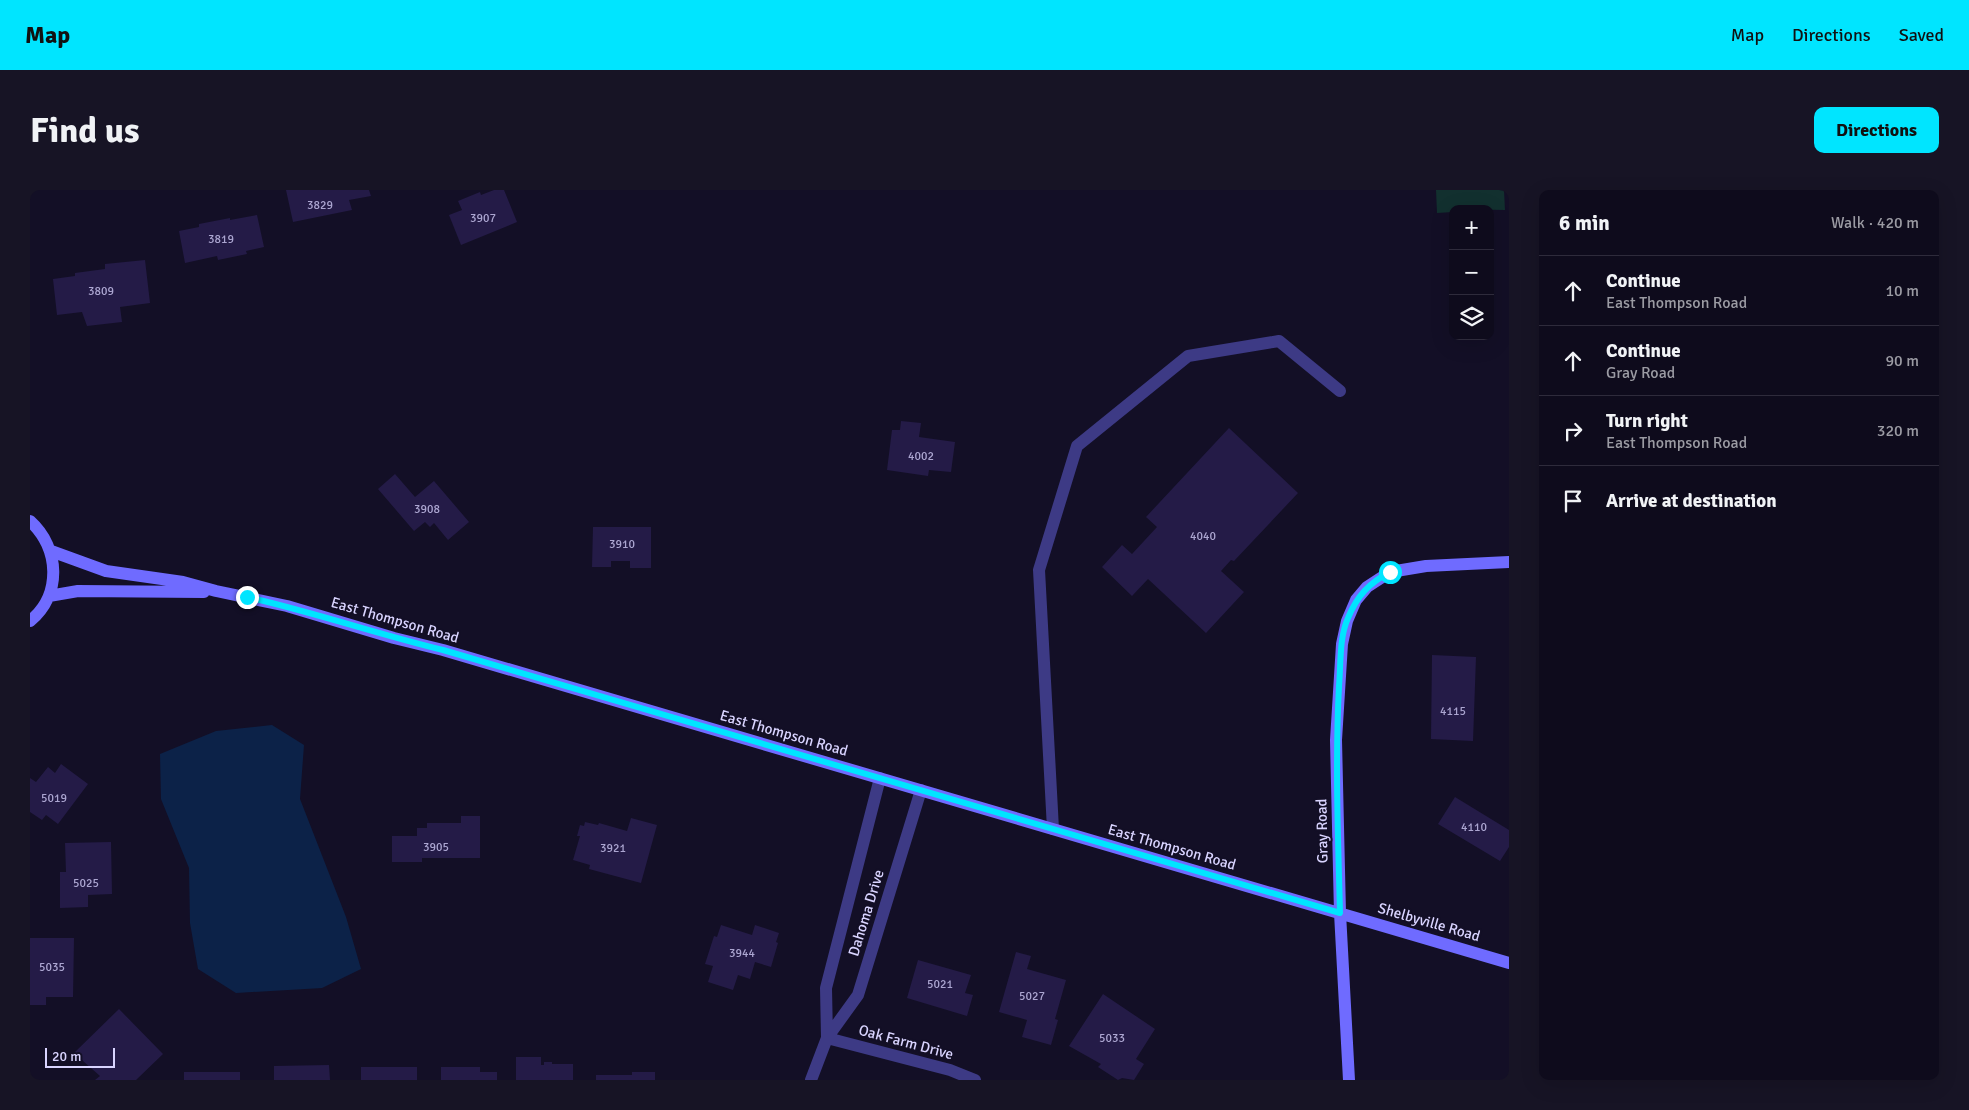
<!DOCTYPE html>
<html lang="en">
<head>
<meta charset="utf-8">
<style>
	:root { --surface:#0e0b1c; --page:#171425; --text:#f1f3f6; --muted:#9b9ba3; --line:#2e2b3b; --accent:#00e5ff }
	body { margin:0; font-family:Signika,sans-serif; background:var(--page); color:var(--text) }
	.controls { position:absolute; right:15px; top:15px; display:grid; overflow:hidden; border-radius:10px; box-shadow:0 5px 20px #0002 }
	.controls button { width:45px; height:45px; display:grid; place-items:center; padding:0; border:0; border-bottom:1px solid var(--line); background:var(--surface); color:var(--text); font:25px sans-serif }
	.scale { position:absolute; left:15px; bottom:12px; width:70px; box-sizing:border-box; padding-left:5px; border:2px solid #d9d4ff; border-top:0; font-size:14px; line-height:18px; white-space:nowrap; color:#d9d4ff; -webkit-text-stroke:4px #130f26; paint-order:stroke }
	.stop { position:absolute; width:15px; height:15px; margin:-11px; border:4px solid #00e5ff; border-radius:50%; background:#fff }
	.stop.end { background:#00e5ff; border-color:#fff; box-shadow:0 1px 5px #0008 }
	.list { margin:0; padding:0; list-style:none }
	h2 { display:flex; justify-content:space-between; align-items:center; height:65px; margin:0; padding:0 20px; font-size:21px }
	h2 small { font-size:16px; font-weight:400; color:var(--muted) }
	.list li { display:grid; grid-template-columns:32px 1fr auto; gap:15px; align-items:center; box-sizing:border-box; height:70px; padding:0 20px; border-top:1px solid var(--line) }
	.list b { display:block; font-size:19px; white-space:nowrap }
	.list p { margin:0; font-size:16px; white-space:nowrap; color:var(--muted) }
	.list em { font-size:16px; font-style:normal; color:var(--muted) }
	.icon { flex:none; width:28px; height:28px; fill:none; stroke:currentColor; stroke-width:2; stroke-linecap:round; stroke-linejoin:round }
	.map { position:relative; flex:none; width:1479px; height:890px; overflow:hidden; border-radius:10px }
	header { display:flex; align-items:center; gap:30px; box-sizing:border-box; height:70px; padding:0 25px; background:var(--accent); color:#111 }
	header strong { font-size:24px }
	nav { display:flex; gap:28px; margin-inline-start:auto; font-size:18px }
	.intro { display:flex; align-items:center; justify-content:space-between; box-sizing:border-box; height:120px; padding:0 30px }
	h1 { margin:0; font-size:35px }
	.button { padding:12px 22px; border-radius:10px; background:var(--accent); color:#111; font-size:18px; font-weight:700 }
	main { display:flex; gap:30px; padding:0 30px }
	aside { flex:1; background:var(--surface); border-radius:10px; box-shadow:0 5px 20px #0002 }
	.map>svg:first-child { display:block }
	.green { fill:#12302f }
	.water { fill:#0c2248 }
	.building { fill:#241b47 }
	.lines { fill:none; stroke-linecap:round; stroke-linejoin:round }
	.lane { stroke:#3d3a85; stroke-width:12 }
	.street { stroke:#3d3a85; stroke-width:12 }
	.secondary { stroke:#6f6bff; stroke-width:12 }
	.route { stroke:#00e5ff; stroke-width:6 }
	.labels { text-anchor:middle; stroke-width:4; stroke-linejoin:round; paint-order:stroke }
	.number-label { font-size:12px; fill:#aca6d1 }
	.street-label { font-size:15px; fill:#d9d4ff; stroke:#130f26 }
</style>
</head>
<body>
<header>
<strong>Map</strong>
<nav><a>Map</a><a>Directions</a><a>Saved</a></nav>
</header>
<div class="intro"><h1>Find us</h1><a class="button">Directions</a></div>
<main>
<div class="map">
<svg width="1479" height="890" viewBox="0 0 1479 890">
	<rect width="100%" height="100%" fill="#130f26"/>
	<!-- green -->
	<path class="green" d="M1406,0H1474L1475,20L1423,19V22L1407,23Z"/>
	<!-- water -->
	<path class="water" d="M242,535L274,555L270,609L316,727L331,779L292,798L206,803L168,779L160,733L159,678L131,609L130,564L186,541Z"/>
	<!-- building -->
	<path class="building" d="M256,0H339L341,6L319,10L322,20L263,32Z
		M464,0H474L487,32L431,55L419,25L432,20L428,11L450,2L451,5Z
		M227,25L234,57L216,61L217,64L188,70L187,66L155,73L149,41L169,37V34L200,28V30Z
		M115,70L120,113L90,117L92,132L57,136L52,122L27,125L23,89L45,86V83L75,79V74Z
		M871,231L891,233L889,247L925,252L921,282L899,280L898,286L857,280L862,240H870Z
		M1199,238L1268,303L1204,371L1201,370L1191,381L1214,402L1176,443L1118,389L1102,406L1072,377L1092,355L1102,364L1127,337L1116,327Z
		M365,284L385,307L404,291L439,332L418,350L404,333L400,337L395,332L384,341L348,299Z
		M563,337H621V378H600V371H581V377H562Z
		M1402,465L1446,467L1443,551L1401,549Z
		M31,574L58,594L28,634L16,625L12,630L0,622V588L6,592L18,577L25,583Z
		M1425,607L1479,640V657L1470,671L1408,634Z
		M431,626H450V668H392V672H362V646H387V638H397V633H431Z
		M601,628L627,635L611,693L559,679L560,675L543,670L550,646H547L550,635L554,636L555,632L568,635L569,633L597,641Z
		M81,652L82,704L58,705V717L30,718V682H36L35,653Z
		M691,735L722,745L725,735L749,743L746,752L748,753L741,777L725,772L720,789L708,785L703,800L678,792L683,776L675,774L684,746L687,747Z
		M0,748H44L43,807H16V815H0Z
		M986,762L1001,766L997,779L1036,790L1025,829L1028,830L1021,855L992,847L997,830L969,822Z
		M888,770L941,785L935,803L943,805L937,826L877,808Z
		M1073,804L1125,839L1106,869L1114,874L1104,890L1092,888L1088,890L1068,877L1071,874L1039,856Z
		M89,819L133,864L106,890H65L70,886L44,863Z
		M486,867H511V875H514V872H522V874H543V890H486Z
		M299,875L300,890H244V876Z
		M331,877H387V890H331Z
		M411,877H450V882H467V890H411Z
		M154,882H210V890H154Z
		M602,882H625V890H566V885H602Z"/>
	<g class="lines">
		<!-- lane -->
		<path class="lane" d="M1023,639L1009,380L1047,256L1158,166L1249,151L1310,201"/>
		<!-- street -->
		<path class="street" d="M850,588L796,798L797,848L828,805L891,600
			M781,890L797,848L920,880L945,890"/>
		<!-- secondary -->
		<path class="secondary" d="M0,331C30,358 32,405 0,431
			M21,361L76,381L153,392L186,401L257,416L364,448L413,460L1479,773
			M19,406L48,401L174,402
			M1319,890L1310,723L1306,550L1312,454L1317,431L1326,410L1337,397L1360,382L1396,376L1479,372"/>
	</g>
	<g class="lines">
		<!-- route -->
		<path class="route" d="M217,407C283,422 347,444 413,460L1310,723C1308,647 1305,572 1309,496C1311,474 1309,448 1318,428C1327,406 1339,393 1360,382"/>
	</g>
	<g class="labels">
		<!-- number labels -->
		<g class="number-label">
			<text x="290" y="19">3829</text>
			<text x="453" y="32">3907</text>
			<text x="191" y="53">3819</text>
			<text x="71" y="105">3809</text>
			<text x="891" y="270">4002</text>
			<text x="397" y="323">3908</text>
			<text x="1173" y="350">4040</text>
			<text x="592" y="358">3910</text>
			<text x="1423" y="525">4115</text>
			<text x="24" y="612">5019</text>
			<text x="1444" y="641">4110</text>
			<text x="406" y="661">3905</text>
			<text x="583" y="662">3921</text>
			<text x="56" y="697">5025</text>
			<text x="712" y="767">3944</text>
			<text x="22" y="781">5035</text>
			<text x="910" y="798">5021</text>
			<text x="1002" y="810">5027</text>
			<text x="1082" y="852">5033</text>
		</g>
		<!-- street labels -->
		<g class="street-label">
			<text transform="translate(365 430) rotate(16)" y="5">East Thompson Road</text>
			<text transform="translate(754 543) rotate(16)" y="5">East Thompson Road</text>
			<text transform="translate(1292 641) rotate(-91)" y="5">Gray Road</text>
			<text transform="translate(1142 657) rotate(16)" y="5">East Thompson Road</text>
			<text transform="translate(836 723) rotate(-73)" y="5">Dahoma Drive</text>
			<text transform="translate(1399 732) rotate(16)" y="5">Shelbyville Road</text>
			<text transform="translate(876 852) rotate(15)" y="5">Oak Farm Drive</text>
		</g>
	</g>
</svg>
<div class="controls">
<button>+</button>
<button>−</button>
<button><svg class="icon" aria-label="layers" viewBox="0 0 24 24"><path d="M12 4l9 5-9 5-9-5zM3 14l9 5 9-5"/></svg></button>
</div>
<div class="scale">20 m</div>
<div class="stop" style="left:1360px;top:382px"></div>
<div class="stop end" style="left:217px;top:407px"></div>
</div>
<aside>
<h2>6 min<small>Walk · 420 m</small></h2>
<ul class="list">
<li><svg class="icon" aria-label="ahead" viewBox="0 0 24 24"><path d="M12 20V5M6 11l6-6 6 6"/></svg><div><b>Continue</b><p>East Thompson Road</p></div><em>10 m</em></li>
<li><svg class="icon" aria-label="ahead" viewBox="0 0 24 24"><path d="M12 20V5M6 11l6-6 6 6"/></svg><div><b>Continue</b><p>Gray Road</p></div><em>90 m</em></li>
<li><svg class="icon" aria-label="right" viewBox="0 0 24 24"><path d="M7 20v-9h11M14 6l5 5-5 5"/></svg><div><b>Turn right</b><p>East Thompson Road</p></div><em>320 m</em></li>
<li><svg class="icon" aria-label="arrive" viewBox="0 0 24 24"><path d="M6 21V4h12l-3 4 3 4H6"/></svg><div><b>Arrive at destination</b></div></li>
</ul>
</aside>
</main>
</body>
</html>
